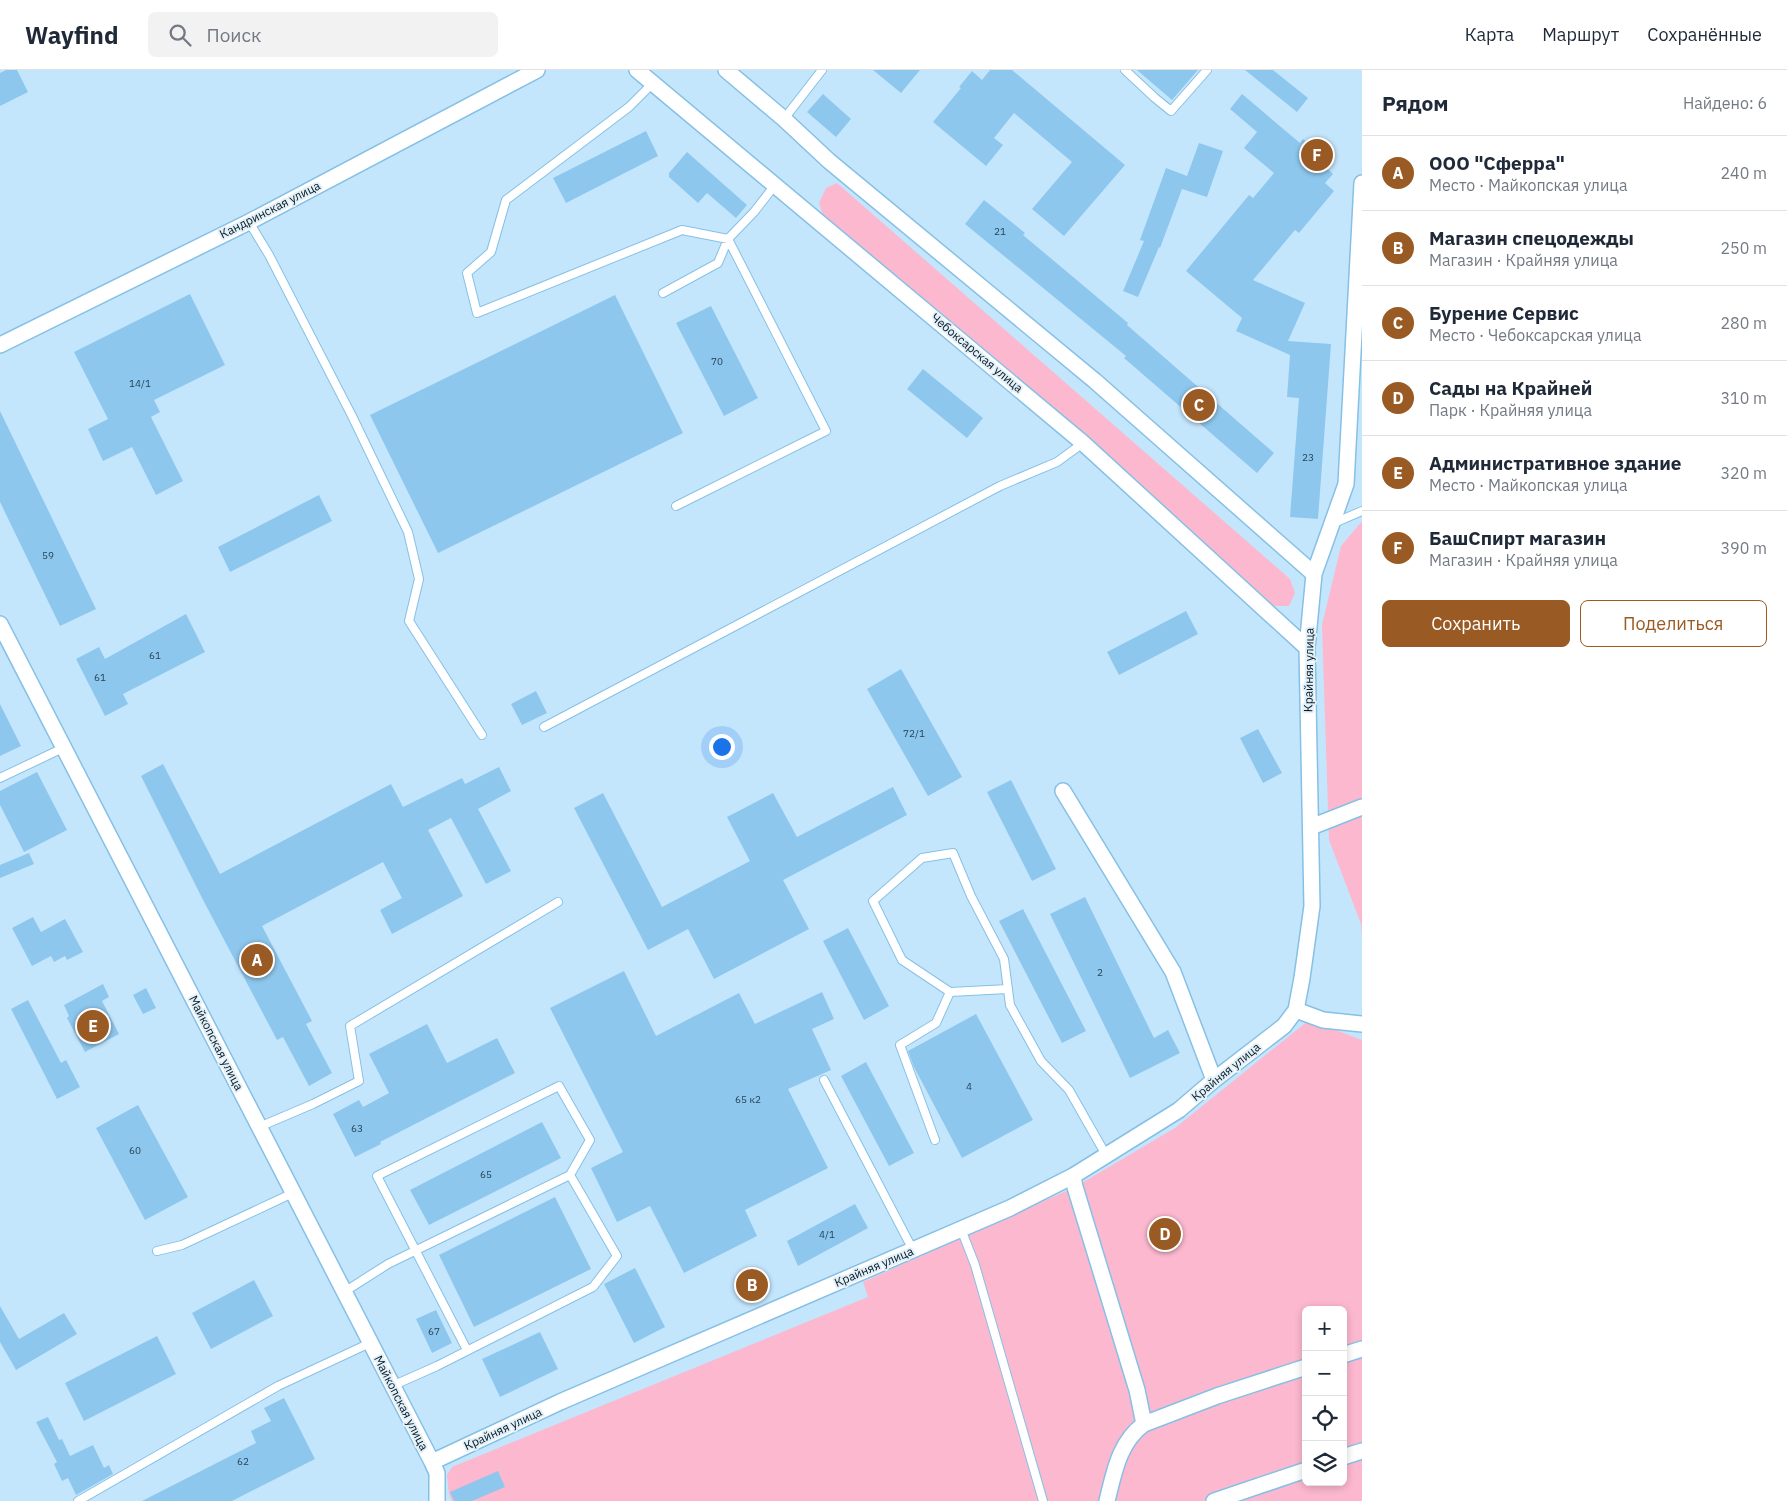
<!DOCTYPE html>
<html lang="ru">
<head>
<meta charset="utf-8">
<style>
	:root { --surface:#fff; --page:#f2f2f3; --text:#1f2937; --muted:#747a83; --line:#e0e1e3; --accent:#9a5a23 }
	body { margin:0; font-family:"IBM Plex Sans",sans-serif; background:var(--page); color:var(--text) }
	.controls { position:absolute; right:15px; bottom:15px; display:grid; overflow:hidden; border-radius:8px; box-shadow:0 2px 8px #0003 }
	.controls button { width:45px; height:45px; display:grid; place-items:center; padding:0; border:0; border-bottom:1px solid var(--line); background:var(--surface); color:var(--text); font:25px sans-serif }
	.you { position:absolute; left:721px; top:676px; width:18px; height:18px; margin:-12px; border:4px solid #fff; border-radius:50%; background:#1a73e8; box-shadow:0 0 0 8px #1a73e833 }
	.badge { display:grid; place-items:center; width:32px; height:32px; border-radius:50%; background:var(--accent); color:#fff; font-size:16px; font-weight:700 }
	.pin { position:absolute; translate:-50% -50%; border:2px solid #fff; box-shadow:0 1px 5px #0006 }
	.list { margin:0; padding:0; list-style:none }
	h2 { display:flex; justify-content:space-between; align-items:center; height:65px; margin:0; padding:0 20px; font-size:21px }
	h2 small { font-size:16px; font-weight:400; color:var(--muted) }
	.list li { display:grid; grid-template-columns:32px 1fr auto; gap:15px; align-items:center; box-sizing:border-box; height:75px; padding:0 20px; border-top:1px solid var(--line) }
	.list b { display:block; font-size:19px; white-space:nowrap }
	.list p { margin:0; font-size:16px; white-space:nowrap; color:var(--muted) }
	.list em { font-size:16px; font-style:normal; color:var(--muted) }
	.actions { display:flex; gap:10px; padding:15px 20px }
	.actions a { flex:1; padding:11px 0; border:1px solid var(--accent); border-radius:8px; text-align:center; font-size:18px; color:var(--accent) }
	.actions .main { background:var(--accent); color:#fff }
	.icon { flex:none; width:28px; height:28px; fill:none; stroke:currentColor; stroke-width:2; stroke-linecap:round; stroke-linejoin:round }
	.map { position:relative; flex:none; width:1362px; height:1431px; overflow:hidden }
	header { display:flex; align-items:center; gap:30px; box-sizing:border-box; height:70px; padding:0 25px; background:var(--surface); border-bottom:1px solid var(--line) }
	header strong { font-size:24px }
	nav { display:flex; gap:28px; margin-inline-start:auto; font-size:18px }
	.search { width:350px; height:45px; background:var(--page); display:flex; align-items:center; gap:12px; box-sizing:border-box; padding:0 18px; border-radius:8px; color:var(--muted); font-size:19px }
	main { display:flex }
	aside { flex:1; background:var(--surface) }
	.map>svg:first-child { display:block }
	.green { fill:#fcb8cf }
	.building { fill:#8ec7ed }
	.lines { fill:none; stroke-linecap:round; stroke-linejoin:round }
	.lane-casing { stroke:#86c0e5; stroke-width:10 }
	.street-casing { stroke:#86c0e5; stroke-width:18 }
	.lane { stroke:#fff; stroke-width:8 }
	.street { stroke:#fff; stroke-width:15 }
	.labels { text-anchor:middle; stroke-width:4; stroke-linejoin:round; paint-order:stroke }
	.number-label { font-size:10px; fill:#264458 }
	.street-label { font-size:12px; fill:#031926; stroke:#e4f0f7 }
</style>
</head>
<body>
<header>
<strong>Wayfind</strong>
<div class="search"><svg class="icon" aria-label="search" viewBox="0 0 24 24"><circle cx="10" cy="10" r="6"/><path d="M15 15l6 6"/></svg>Поиск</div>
<nav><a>Карта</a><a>Маршрут</a><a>Сохранённые</a></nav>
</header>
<main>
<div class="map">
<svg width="1362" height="1431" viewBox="0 0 1362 1431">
	<rect width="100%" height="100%" fill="#c4e6fd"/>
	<!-- green -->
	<path class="green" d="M837,113L1290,509L1295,523L1289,536H1270L823,145L819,133L826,118Z
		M1362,451V865L1361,854L1329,770L1322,555L1341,476Z
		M1309,950L1362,970V1271L1343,1278V1240H1306V1290L1139,1346L1118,1373L1130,1364L1306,1300V1412H1343V1286L1362,1280V1431H452L449,1424L447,1405L452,1397L868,1227L863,1212L1075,1117L1175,1058Z"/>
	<!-- building -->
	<path class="building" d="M6,0H17L28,22L0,36V3Z
		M873,0H920L901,23Z
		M990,0H1012L1125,95L1064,166L1032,139L1072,92L1014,43L994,68L1003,75L986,96L933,52L961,18L959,17L972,1L982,10Z
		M1137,0H1198L1172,30Z
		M1245,0H1273L1308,28L1297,42Z
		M823,24L851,49L836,67L807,42Z
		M1242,24L1300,73L1303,69L1322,85L1318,90L1333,104L1325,113L1334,121L1299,163L1295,160L1253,210L1305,233L1288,271L1331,274L1318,449L1290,447L1299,328L1287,327L1290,285L1236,261L1242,248L1186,201L1249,125L1253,128L1274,103L1244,78L1257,62L1230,39Z
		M646,61L658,86L566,133L553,108Z
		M1199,73L1223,81L1207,127L1182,119L1160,178L1159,177L1138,227L1123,221L1144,171L1140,170L1166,98L1187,106Z
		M687,82L747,135L736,148L707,123L698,133L669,107V103Z
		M984,130L1025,163L1023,165L1128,253L1127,255L1274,383L1257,403L1124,288L1126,286L965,154Z
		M190,224L225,295L154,330L160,342L151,347L183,411L156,425L132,377L103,391L88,359L108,349L74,282Z
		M615,225L683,363L438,483L370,345Z
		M711,236L758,328L724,346L676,253Z
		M923,299L983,348L967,368L907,319Z
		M0,341L96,539L60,556L0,432Z
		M319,425L332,451L230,502L218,477Z
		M1186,541L1198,564L1119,605L1107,582Z
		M186,544L205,582L123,624L128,634L105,646L76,589L99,577L105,589Z
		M901,599L962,707L928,726L867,619Z
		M536,621L547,643L522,655L511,634Z
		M0,634L21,676L0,686Z
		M1258,659L1282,703L1263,713L1240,668Z
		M163,694L220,804L391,714L403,737L462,708L465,714L499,697L511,721L478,739L511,801L486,814L451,748L428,760L463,826L392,864L380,840L402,828L383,792L262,856L312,951L306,954L332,1003L309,1016L283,967L277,970L202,828L141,706Z
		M37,702L67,760L24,782L0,735V721Z
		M1011,710L1056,799L1032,811L987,722Z
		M893,717L907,745L783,810L809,859L714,909L688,859L648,880L574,738L603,723L662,837L750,791L727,747L773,723L797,767Z
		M29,783L34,794L0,808V795Z
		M1085,827L1154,968L1168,960L1180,983L1130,1008L1050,844Z
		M1023,839L1086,961L1062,973L999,851Z
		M33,847L41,862L65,849L83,882L67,890L65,886L54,892L51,886L32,896L12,858Z
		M848,858L889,936L864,950L823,871Z
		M624,901L656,966L739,923L755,954L822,922L834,949L812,959L831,1000L788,1019L828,1098L745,1140L757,1166L684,1203L650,1136L617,1152L591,1098L623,1082L550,938Z
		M103,914L109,927L102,931L119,964L85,982L67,948L69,946L64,935Z
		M146,918L156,938L143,944L133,925Z
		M28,930L61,993L66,990L80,1017L57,1029L11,939Z
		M976,944L1033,1050L962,1088L914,997L908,981Z
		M427,954L447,993L497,968L515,1003L380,1072L381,1074L355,1087L333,1044L359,1030L363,1037L389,1023L369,984Z
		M866,992L914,1083L889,1096L841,1006Z
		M138,1035L188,1127L145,1150L96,1058Z
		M542,1052L561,1088L429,1155L410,1120Z
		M555,1127L591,1199L474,1257L439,1185Z
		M855,1134L868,1158L798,1196L787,1171Z
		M635,1198L665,1257L634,1273L604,1214Z
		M763,1204L770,1217L752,1227L745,1213Z
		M254,1210L273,1246L211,1279L192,1243Z
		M0,1236L19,1269L64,1243L77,1264L16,1300L0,1272Z
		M436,1240L452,1273L432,1283L416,1249Z
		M540,1262L558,1299L500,1327L482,1289Z
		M157,1266L176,1304L84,1351L65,1313Z
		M284,1328L315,1389L232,1431H142L256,1373L251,1361L271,1351L264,1338Z
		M48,1347L59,1370L62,1369L70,1386L93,1375L104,1398L109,1395L113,1404L76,1425L68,1408L62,1411L54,1394L57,1392L36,1352Z
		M498,1401L505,1417L472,1431H454L450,1422Z"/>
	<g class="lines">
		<!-- lane casing -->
		<g class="lane-casing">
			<path id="lane" d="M1125,0L1155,28L1171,41L1207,0
				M653,13L629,37L506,130L491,182L467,203L477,243L682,160L728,169L826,361L676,436
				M784,49L822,0
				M249,152L269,185L352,346L408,462L419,509L409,551L482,665
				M663,223L718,193L728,169L754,142L775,115
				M1334,453L1362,441
				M544,657L1000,416L1057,392L1083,373
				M0,708L63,678
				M950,922L1008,919
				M824,1010L913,1180
				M259,1057L313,1034L359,1011L350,956L558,832
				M935,1070L900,975L936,953L950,922L902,890L873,831L922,788L953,783L971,826L1004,889L1010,935L1041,991L1069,1020L1106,1085
				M961,1159L975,1195L1043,1431
				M157,1181L182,1175L293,1123
				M344,1222L388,1194L570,1105L590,1070L559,1016L377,1106L467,1280
				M392,1316L437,1296L593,1217L617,1186L570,1105
				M78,1431L278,1316L370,1273"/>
		</g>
		<!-- street casing -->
		<g class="street-casing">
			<path id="street" d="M637,0L1083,373L1307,578
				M726,0L784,49L829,91L1095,311L1314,504
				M0,275L249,152L537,0
				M0,554L432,1392
				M1063,721L1173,902L1214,1010
				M1311,757L1362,737
				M1296,940L1323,950L1362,954
				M1073,1106L1075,1117L1137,1320L1144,1354
				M1343,1285L1362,1279
				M1343,1387L1362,1381
				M437,1431V1403L432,1392L560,1332L1010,1138L1073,1106L1179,1040L1214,1010L1284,956L1296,940L1302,908L1312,836L1307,578L1314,504L1346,414L1362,113
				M1107,1431C1114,1403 1119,1372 1144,1354L1217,1326L1306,1297
				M1214,1431L1306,1400"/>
		</g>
		<!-- lane -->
		<use href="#lane" class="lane"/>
		<!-- street -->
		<use href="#street" class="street"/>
	</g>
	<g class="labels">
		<!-- number labels -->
		<g class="number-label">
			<text x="1000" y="165">21</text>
			<text x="717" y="295">70</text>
			<text x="140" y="317">14/1</text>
			<text x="1308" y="391">23</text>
			<text x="48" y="489">59</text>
			<text x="155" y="589">61</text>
			<text x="100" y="611">61</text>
			<text x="914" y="667">72/1</text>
			<text x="1100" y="906">2</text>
			<text x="969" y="1020">4</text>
			<text x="748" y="1033">65 к2</text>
			<text x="357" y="1062">63</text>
			<text x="135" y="1084">60</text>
			<text x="486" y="1108">65</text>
			<text x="827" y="1168">4/1</text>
			<text x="434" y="1265">67</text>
			<text x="243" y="1395">62</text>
		</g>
		<!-- street labels -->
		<g class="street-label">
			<text transform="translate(270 140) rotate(-27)" y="4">Кандринская улица</text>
			<text transform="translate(977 283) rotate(40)" y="4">Чебоксарская улица</text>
			<text transform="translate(1309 600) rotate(-89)" y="4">Крайняя улица</text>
			<text transform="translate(216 973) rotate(63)" y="4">Майкопская улица</text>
			<text transform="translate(1226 1002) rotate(-39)" y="4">Крайняя улица</text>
			<text transform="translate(874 1197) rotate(-23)" y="4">Крайняя улица</text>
			<text transform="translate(401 1333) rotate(63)" y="4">Майкопская улица</text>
			<text transform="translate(503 1359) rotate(-25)" y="4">Крайняя улица</text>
		</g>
	</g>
</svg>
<div class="controls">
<button>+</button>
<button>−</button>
<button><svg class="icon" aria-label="locate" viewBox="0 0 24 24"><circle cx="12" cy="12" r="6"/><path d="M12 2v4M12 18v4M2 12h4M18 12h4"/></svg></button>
<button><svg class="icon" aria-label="layers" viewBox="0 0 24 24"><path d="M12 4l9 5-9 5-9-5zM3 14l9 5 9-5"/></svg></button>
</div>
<div class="you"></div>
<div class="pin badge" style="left:257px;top:890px">A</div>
<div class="pin badge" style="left:752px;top:1215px">B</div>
<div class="pin badge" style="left:1199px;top:335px">C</div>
<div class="pin badge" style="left:1165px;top:1164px">D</div>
<div class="pin badge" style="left:93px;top:956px">E</div>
<div class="pin badge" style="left:1317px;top:85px">F</div>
</div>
<aside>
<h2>Рядом<small>Найдено: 6</small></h2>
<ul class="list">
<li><span class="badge">A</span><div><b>ООО &quot;Сферра&quot;</b><p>Место · Майкопская улица</p></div><em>240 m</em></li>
<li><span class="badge">B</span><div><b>Магазин спецодежды</b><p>Магазин · Крайняя улица</p></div><em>250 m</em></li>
<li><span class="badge">C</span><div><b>Бурение Сервис</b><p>Место · Чебоксарская улица</p></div><em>280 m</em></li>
<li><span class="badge">D</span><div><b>Сады на Крайней</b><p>Парк · Крайняя улица</p></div><em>310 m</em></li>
<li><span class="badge">E</span><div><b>Административное здание</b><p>Место · Майкопская улица</p></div><em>320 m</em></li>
<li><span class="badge">F</span><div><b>БашСпирт магазин</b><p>Магазин · Крайняя улица</p></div><em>390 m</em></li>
</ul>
<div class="actions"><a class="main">Сохранить</a><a>Поделиться</a></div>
</aside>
</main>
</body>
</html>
